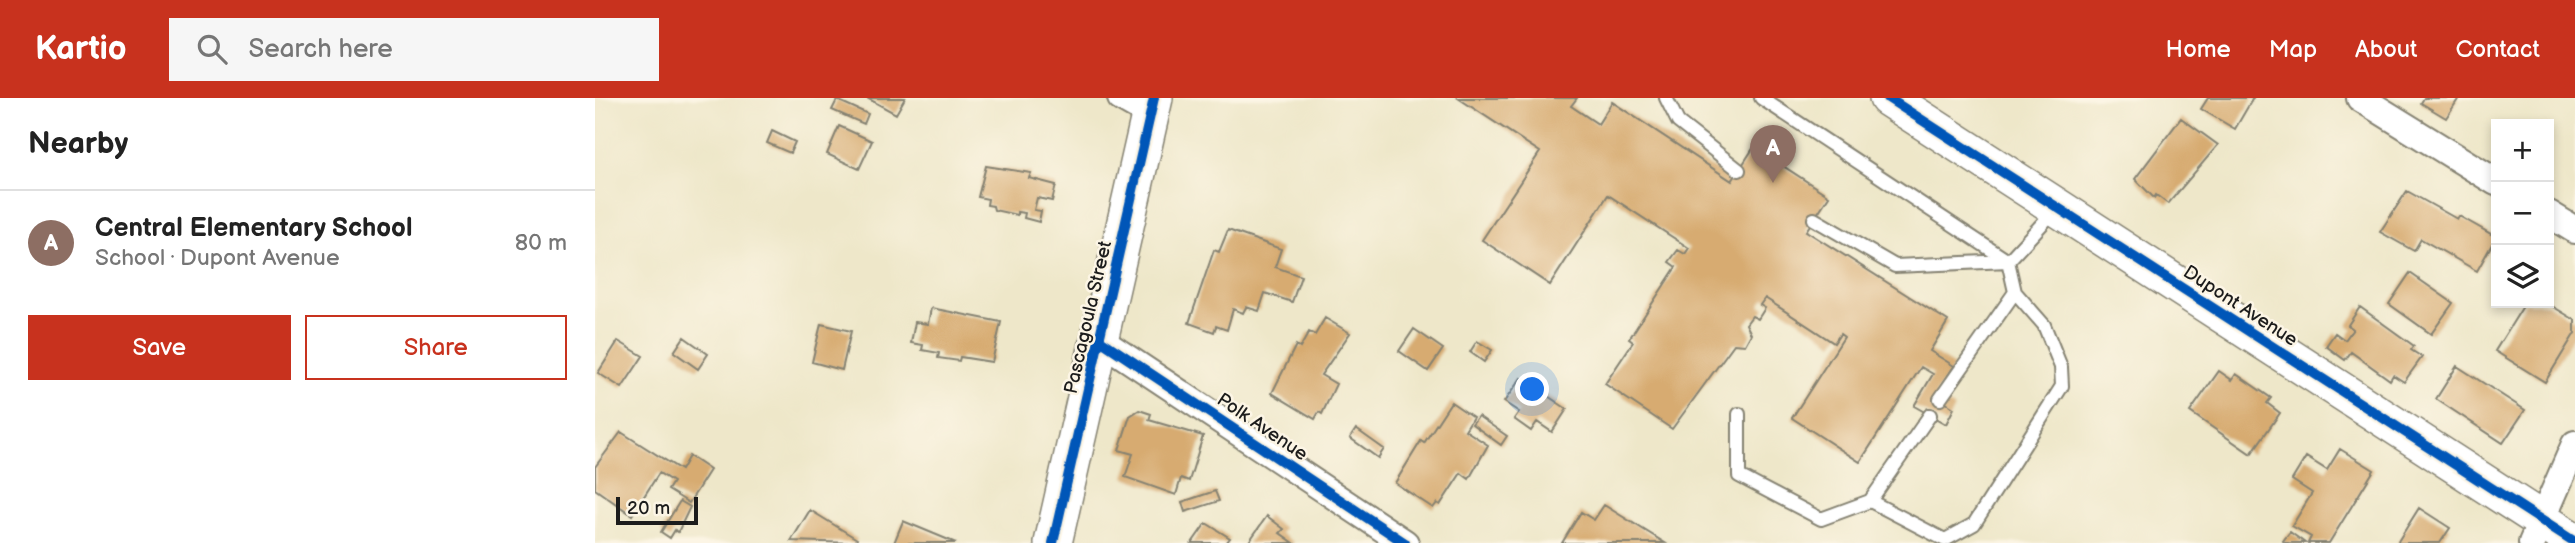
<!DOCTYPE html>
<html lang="en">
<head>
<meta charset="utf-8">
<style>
	:root { --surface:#fff; --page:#f6f6f6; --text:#222; --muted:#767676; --line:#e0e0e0; --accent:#c8321e }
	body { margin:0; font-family:"Balsamiq Sans",sans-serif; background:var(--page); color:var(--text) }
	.controls { position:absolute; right:21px; top:21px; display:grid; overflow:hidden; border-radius:0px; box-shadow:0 4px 10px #0003 }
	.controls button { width:63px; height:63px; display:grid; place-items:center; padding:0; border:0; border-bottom:2px solid var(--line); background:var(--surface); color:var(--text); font:35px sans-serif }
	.scale { position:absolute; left:21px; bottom:18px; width:82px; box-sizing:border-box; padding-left:7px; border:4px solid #1c1c1c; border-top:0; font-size:19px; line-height:24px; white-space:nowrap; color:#1c1c1c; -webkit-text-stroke:5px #fcf5e5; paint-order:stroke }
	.you { position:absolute; left:938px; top:292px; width:24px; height:24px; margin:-18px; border:5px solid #fff; border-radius:50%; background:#1a73e8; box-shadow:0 0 0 10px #1a73e833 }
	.badge { display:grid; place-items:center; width:46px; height:46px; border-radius:50%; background:var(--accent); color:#fff; font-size:23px; font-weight:700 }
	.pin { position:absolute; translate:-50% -58px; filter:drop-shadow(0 2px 4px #0008) }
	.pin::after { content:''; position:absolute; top:37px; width:24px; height:21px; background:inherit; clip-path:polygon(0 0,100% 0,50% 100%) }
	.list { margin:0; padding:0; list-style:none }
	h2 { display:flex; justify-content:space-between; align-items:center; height:91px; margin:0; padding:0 28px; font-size:30px }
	h2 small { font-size:23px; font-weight:400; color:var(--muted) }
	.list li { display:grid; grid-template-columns:46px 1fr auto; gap:21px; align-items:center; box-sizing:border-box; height:105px; padding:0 28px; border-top:2px solid var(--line) }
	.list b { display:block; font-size:26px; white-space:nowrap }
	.list p { margin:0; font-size:23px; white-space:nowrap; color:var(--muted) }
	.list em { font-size:23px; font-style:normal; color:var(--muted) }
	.actions { display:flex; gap:14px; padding:21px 28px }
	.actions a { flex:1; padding:16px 0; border:2px solid var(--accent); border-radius:0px; text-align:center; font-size:24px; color:var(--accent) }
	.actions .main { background:var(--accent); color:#fff }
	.icon { flex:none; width:38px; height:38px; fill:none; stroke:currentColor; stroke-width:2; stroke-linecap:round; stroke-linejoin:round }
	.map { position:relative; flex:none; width:1980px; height:445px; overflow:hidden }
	header { display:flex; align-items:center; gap:42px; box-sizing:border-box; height:98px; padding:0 35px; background:var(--accent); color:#fff }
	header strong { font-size:33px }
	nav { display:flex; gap:38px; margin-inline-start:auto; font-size:24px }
	.search { width:490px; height:63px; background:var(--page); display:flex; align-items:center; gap:18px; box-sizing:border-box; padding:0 24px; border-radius:0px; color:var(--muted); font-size:26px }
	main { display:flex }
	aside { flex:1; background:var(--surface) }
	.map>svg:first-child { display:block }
	.building { fill:#d7ab71 }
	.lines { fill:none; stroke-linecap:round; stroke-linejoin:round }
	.lane-casing { stroke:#858272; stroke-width:16 }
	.street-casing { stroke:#858272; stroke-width:30 }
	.secondary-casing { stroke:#858272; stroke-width:40 }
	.lane { stroke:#fff; stroke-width:12 }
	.street { stroke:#fff; stroke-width:26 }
	.secondary { stroke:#fff; stroke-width:37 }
	.cycleway-casing { stroke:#fcf5e5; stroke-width:15 }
	.cycleway { stroke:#0057b8; stroke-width:10 }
	.labels { text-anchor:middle; stroke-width:5; stroke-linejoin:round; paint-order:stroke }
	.street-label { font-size:19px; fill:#1c1c1c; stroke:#fcf5e5 }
</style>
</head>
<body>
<header>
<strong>Kartio</strong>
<div class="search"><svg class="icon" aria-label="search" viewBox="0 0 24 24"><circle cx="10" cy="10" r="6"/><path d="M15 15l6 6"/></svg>Search here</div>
<nav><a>Home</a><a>Map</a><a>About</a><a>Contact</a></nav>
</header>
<main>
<aside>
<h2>Nearby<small></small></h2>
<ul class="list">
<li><span class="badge" style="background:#8d6e63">A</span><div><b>Central Elementary School</b><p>School · Dupont Avenue</p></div><em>80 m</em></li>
</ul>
<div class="actions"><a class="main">Save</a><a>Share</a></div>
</aside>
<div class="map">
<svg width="1980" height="445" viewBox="0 0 1980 445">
	<rect width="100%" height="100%" fill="#fcf5e5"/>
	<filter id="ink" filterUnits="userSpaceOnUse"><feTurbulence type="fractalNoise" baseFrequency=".0143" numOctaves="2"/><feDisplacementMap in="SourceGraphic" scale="14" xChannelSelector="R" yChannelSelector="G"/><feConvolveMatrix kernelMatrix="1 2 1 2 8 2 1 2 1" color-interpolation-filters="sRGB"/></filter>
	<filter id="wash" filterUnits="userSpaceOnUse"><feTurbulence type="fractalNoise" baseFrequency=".00686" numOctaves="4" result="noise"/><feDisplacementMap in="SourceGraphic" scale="28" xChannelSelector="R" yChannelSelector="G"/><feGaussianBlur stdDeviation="1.57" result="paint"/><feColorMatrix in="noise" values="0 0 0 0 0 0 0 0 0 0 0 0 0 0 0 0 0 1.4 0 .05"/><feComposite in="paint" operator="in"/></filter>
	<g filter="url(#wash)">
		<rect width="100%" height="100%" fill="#eee7c9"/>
		<g id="blocks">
			<!-- building -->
			<path class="building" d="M272,0H310L301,16Z
				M863,0H982L976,8L1003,26L1017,4L1137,83L1159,49L1234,98L1211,133L1353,223L1335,253L1359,268L1340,298L1359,310L1351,326L1319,308L1338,276L1326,269L1265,364L1197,320L1249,239L1245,236L1239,245L1170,200L1165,207L1170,210L1163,221L1157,218L1151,226L1156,236L1150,247L1139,246L1077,331L1010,286L1038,244L1034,241L1081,169L1074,164L1083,152L1090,156L1094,150L1013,97L955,187L887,142L945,54Z
				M1613,0H1658L1640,31L1606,11Z
				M1829,0H1864L1851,20L1826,5Z
				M242,2L273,16L269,26L237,12Z
				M1586,20L1623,47L1573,106L1561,97L1559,100L1540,81Z
				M244,28L277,43L264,71L232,56Z
				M177,33L200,44L195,55L172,45Z
				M391,68L436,75L434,80L461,87L457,103L442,100L439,112L446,113L444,124L429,120L430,115L422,114V117L399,112L398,108L392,107L393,101L383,99Z
				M1812,93L1862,121L1864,118L1901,139L1882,173L1826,141L1819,153L1785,134Z
				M633,132L686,151L680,169L706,178L697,204L670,195L664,213L651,209L648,215L638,211L632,232L621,228L619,234L594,225L619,152L624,154Z
				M1815,175L1858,205L1836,236L1794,206Z
				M1930,205H1952L1980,222V235L1950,284L1900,253Z
				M1765,209L1819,248L1816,252L1827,259L1809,284L1798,277L1795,282L1756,254L1750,262L1731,248L1740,235L1750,242L1758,231L1753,227Z
				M336,210L406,224L397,264L365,259L364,263L343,260L344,255L327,252L328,247L316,245L320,224L333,226Z
				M730,220L755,235L726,277L741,286L727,316L724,314L720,321L677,295L701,247L705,250L714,234L720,237Z
				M226,226L256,233L247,272L217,264Z
				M819,231L848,251L833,273L804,253Z
				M89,239L113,256L103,271L79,254Z
				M23,243L48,258L27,290L3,275Z
				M882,243L897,252L889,264L875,254Z
				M1862,268L1930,312L1908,345L1841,301Z
				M1624,273L1637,282L1641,276L1676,300L1672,305L1685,315L1656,356L1595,314Z
				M926,280L972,311L957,334L942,324L936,333L919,321L924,314L909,304Z
				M856,304L878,319L870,332L893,347L874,381L866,375L845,407L842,405L838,410L800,385L826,343L829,345Z
				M544,312L556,316L554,322L608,338L594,383L586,380L581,397L530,379L538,356L524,352L535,318Z
				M883,318L912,338L906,347L877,326Z
				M761,331L789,351L783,360L755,340Z
				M26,334L86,372L94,358L115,372L94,405L73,392L78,384L64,375L37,417L0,391V369Z
				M1745,351L1779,372L1734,445H1713L1716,439L1697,428L1717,395L1697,382L1711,359L1732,372Z
				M620,393L624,403L590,414L587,404Z
				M85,403L95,409L83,434L80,432L75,440L66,434Z
				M1009,407L1070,445H967L986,414L999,422Z
				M1824,410L1855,430L1845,445H1802Z
				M215,412L262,441L260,445L196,443Z
				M672,418L689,431L685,435L699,445H653Z
				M308,423L361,445H299Z
				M611,425L635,440L631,445H597Z
				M1695,434L1710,445H1690L1688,443Z"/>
		</g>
	</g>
	<g filter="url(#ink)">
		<use href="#blocks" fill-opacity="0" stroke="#858272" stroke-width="2"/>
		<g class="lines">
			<!-- lane casing -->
			<g class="lane-casing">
				<path id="lane" d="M1071,0L1083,24L1144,72
					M1166,0L1413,163L1420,194L1449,227L1466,269L1467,288L1379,426L1350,442L1275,403L1335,317
					M1219,121L1300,168L1413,163L1460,112
					M1345,301L1420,194
					M1144,316V378L1226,421L1275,403"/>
			</g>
			<!-- street casing -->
			<g class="street-casing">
				<path id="street" d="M526,0L556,17
					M1765,0L1901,84
					M1954,116L1980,132
					M505,242L810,445
					M1937,445L1980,346"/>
			</g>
			<!-- secondary casing -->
			<g class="secondary-casing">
				<path id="secondary" d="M1293,0L1980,444
					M458,445L559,0"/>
			</g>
			<!-- lane -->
			<use href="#lane" class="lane"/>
			<!-- street -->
			<use href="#street" class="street"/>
			<!-- secondary -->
			<use href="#secondary" class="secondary"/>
			<!-- cycleway casing -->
			<g class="cycleway-casing">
				<path id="cycleway" d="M1293,0L1980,444
					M505,242L810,445
					M458,445L559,0"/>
			</g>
			<!-- cycleway -->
			<use href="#cycleway" class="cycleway"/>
		</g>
	</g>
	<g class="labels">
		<!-- street labels -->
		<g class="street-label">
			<text transform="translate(1646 207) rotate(33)" y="7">Dupont Avenue</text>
			<text transform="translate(492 219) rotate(-77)" y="7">Pascagoula Street</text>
			<text transform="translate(668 328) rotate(34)" y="7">Polk Avenue</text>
		</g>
	</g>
</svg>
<div class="controls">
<button>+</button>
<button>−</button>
<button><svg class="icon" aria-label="layers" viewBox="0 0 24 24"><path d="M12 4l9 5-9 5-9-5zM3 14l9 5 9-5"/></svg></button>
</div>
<div class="scale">20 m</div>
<div class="you"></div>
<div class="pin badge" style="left:1178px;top:85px;background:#8d6e63">A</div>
</div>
</main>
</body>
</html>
